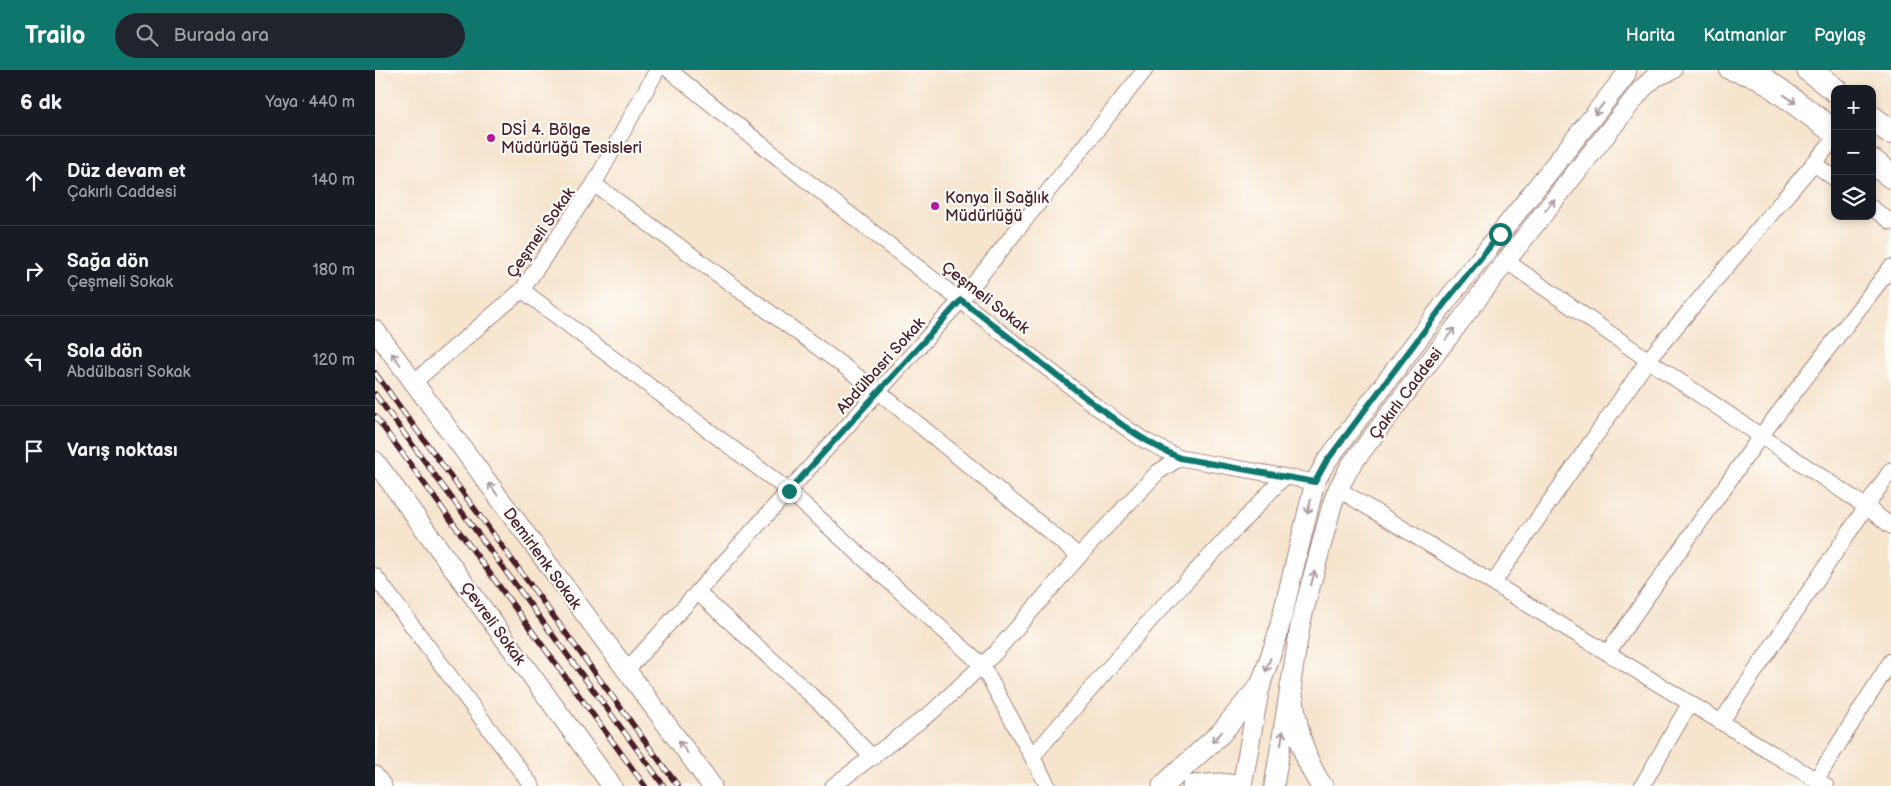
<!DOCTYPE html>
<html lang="tr">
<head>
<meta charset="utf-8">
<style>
	:root { --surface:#171b24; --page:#20242c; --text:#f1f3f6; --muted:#9ea1a6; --line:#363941; --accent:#0f766e }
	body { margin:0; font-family:"Balsamiq Sans",sans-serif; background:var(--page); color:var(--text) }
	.controls { position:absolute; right:15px; top:15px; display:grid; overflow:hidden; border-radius:10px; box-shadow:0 2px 8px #0003 }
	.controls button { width:45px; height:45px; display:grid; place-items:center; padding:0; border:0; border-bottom:1px solid var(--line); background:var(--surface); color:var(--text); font:25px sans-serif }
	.stop { position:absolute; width:15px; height:15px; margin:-11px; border:4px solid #0f766e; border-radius:50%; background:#fff }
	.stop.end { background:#0f766e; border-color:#fff; box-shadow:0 1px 5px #0008 }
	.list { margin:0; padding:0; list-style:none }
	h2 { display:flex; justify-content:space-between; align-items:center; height:65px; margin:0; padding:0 20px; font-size:21px }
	h2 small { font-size:16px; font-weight:400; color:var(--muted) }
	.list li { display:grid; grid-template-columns:32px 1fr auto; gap:15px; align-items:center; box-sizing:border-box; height:90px; padding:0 20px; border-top:1px solid var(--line) }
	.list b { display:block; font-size:19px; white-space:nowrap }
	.list p { margin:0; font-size:16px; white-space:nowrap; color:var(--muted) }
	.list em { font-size:16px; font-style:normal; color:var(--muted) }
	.icon { flex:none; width:28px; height:28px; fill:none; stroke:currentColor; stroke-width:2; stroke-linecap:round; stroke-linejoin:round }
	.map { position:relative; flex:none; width:1516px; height:716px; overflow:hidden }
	header { display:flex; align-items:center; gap:30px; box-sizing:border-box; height:70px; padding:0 25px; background:var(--accent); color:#fff }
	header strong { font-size:24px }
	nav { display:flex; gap:28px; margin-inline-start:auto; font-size:18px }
	.search { width:350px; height:45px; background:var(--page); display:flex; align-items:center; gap:12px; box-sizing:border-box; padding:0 18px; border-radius:28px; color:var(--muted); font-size:19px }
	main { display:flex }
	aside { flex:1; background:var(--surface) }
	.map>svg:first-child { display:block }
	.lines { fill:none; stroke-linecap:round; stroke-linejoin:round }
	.minor-casing { stroke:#a0827c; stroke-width:17 }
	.tertiary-casing { stroke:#a0827c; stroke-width:21 }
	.secondary-casing { stroke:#a0827c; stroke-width:23 }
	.primary-casing { stroke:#a0827c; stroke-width:26 }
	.minor { stroke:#fff; stroke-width:15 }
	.tertiary { stroke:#fff; stroke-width:19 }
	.secondary { stroke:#fff; stroke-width:21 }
	.primary { stroke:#fff; stroke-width:24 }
	.rail-casing { stroke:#4a1f2b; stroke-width:5.5 }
	.rail { stroke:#fdfcf7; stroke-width:4; stroke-dasharray:11; stroke-linecap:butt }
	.oneway { stroke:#ae9aa0 }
	.route { stroke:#0f766e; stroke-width:6 }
	.poi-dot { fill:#b5179e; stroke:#fdfcf7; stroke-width:2 }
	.labels { text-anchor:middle; stroke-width:4.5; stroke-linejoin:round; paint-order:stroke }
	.poi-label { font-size:16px; fill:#4a1f2b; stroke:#fdfcf7; text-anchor:start }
	.street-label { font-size:16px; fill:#4a1f2b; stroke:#fdfcf7 }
</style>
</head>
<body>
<header>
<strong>Trailo</strong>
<div class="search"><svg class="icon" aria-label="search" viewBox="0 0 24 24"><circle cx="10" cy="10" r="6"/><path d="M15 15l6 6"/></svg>Burada ara</div>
<nav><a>Harita</a><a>Katmanlar</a><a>Paylaş</a></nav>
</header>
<main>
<aside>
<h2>6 dk<small>Yaya · 440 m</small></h2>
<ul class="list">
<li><svg class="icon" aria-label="ahead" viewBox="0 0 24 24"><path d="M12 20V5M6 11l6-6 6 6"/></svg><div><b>Düz devam et</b><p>Çakırlı Caddesi</p></div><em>140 m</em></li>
<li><svg class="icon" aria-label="right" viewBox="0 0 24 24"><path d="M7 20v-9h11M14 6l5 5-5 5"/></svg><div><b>Sağa dön</b><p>Çeşmeli Sokak</p></div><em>180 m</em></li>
<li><svg class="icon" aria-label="left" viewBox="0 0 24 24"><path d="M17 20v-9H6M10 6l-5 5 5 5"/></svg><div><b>Sola dön</b><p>Abdülbasri Sokak</p></div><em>120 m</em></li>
<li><svg class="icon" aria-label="arrive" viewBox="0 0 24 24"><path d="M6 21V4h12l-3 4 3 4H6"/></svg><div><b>Varış noktası</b></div></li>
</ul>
</aside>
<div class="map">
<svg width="1516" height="716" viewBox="0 0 1516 716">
	<rect width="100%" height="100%" fill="#fdfcf7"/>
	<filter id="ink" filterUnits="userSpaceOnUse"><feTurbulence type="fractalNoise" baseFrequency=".02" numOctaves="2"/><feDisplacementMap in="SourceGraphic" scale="10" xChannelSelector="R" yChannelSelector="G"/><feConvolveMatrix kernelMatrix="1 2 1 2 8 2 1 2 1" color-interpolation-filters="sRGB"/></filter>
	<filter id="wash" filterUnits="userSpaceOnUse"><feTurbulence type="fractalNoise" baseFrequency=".0096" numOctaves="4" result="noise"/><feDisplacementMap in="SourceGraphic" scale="20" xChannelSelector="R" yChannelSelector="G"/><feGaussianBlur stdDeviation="1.12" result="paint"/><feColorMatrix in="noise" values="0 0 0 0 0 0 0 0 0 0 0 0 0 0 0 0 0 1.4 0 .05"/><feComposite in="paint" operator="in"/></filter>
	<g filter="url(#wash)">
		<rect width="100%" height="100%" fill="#f6e4cd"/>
	</g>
	<g filter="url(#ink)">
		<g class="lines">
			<!-- minor casing -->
			<g class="minor-casing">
				<path id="minor" d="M294,0L427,107L723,338L767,369L805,388L940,412
					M1438,93L1460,109
					M219,114L504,322L704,486
					M1497,138L1516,152
					M1131,191L1273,290L1490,436L1516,456
					M147,220L414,421L607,595L673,716
					M39,312L147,220L219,114L282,0
					M963,419L1451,716
					M0,506L157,716
					M1119,512L1273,290L1460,68
					M322,522L447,635L498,688
					M1233,582L1385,367L1516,197
					M251,601L586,230L770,0
					M1346,652L1516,400
					M657,687L777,548L909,407
					M0,704L9,716
					M1441,710L1516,591
					M458,716L557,642L619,584L714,475L783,402L805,388
					M1267,716L1315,633"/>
			</g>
			<!-- tertiary casing -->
			<g class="tertiary-casing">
				<path id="tertiary" d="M1354,0L1388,10
					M0,260L337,716
					M0,391L237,716
					M867,716L885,616L902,567L940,412L951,392L1073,229L1250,6L1252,0
					M899,716L926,551L957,435L963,419L976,395L1131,191L1267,19L1280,7L1297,0"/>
			</g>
			<!-- secondary casing -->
			<g class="secondary-casing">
				<path id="secondary" d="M916,615C920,650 926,687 947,716
					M788,716L846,663L885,616
					M818,716L844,714L862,716"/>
			</g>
			<!-- primary casing -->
			<g class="primary-casing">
				<path id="primary" d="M1376,0L1460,62
					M1434,0L1460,20
					M1497,48L1516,62
					M1497,91L1516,106"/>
			</g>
			<!-- minor -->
			<use href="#minor" class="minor"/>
			<!-- tertiary -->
			<use href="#tertiary" class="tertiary"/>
			<!-- secondary -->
			<use href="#secondary" class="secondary"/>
			<!-- primary -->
			<use href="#primary" class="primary"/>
			<!-- rail casing -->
			<g class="rail-casing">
				<path id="rail" d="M0,303L303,716
					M0,324L289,716
					M0,346L270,716"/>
			</g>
			<!-- rail -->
			<use href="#rail" class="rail"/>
		</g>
		<!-- one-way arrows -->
		<defs><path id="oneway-shaft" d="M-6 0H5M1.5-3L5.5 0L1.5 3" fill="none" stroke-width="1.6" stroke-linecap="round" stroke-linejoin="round" transform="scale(1.25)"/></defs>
		<g class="oneway">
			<use href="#oneway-shaft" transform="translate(1415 29) rotate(36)"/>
			<use href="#oneway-shaft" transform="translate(1224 39) rotate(128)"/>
			<use href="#oneway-shaft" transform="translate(1175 135) rotate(-51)"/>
			<use href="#oneway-shaft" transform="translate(1075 264) rotate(-53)"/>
			<use href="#oneway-shaft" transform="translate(21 289) rotate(-127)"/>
			<use href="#oneway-shaft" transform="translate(118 419) rotate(-126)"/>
			<use href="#oneway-shaft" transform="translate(934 437) rotate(104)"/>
			<use href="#oneway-shaft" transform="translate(938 508) rotate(-75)"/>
			<use href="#oneway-shaft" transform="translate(893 595) rotate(109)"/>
			<use href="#oneway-shaft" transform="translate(842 667) rotate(134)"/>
			<use href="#oneway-shaft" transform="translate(907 668) rotate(-81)"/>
			<use href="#oneway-shaft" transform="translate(308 677) rotate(-127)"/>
		</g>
	</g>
	<g class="lines" filter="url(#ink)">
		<!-- route -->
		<path class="route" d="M414,421L586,230C620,256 654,283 688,310C725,339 762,369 805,388L940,412L951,392L1073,229L1125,164"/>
	</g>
	<!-- markers -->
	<g class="poi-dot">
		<circle cx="116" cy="68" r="5"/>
		<circle cx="560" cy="136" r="5"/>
	</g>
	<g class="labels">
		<!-- poi labels -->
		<g class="poi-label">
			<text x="126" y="65">DSİ 4. Bölge<tspan x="126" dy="18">Müdürlüğü Tesisleri</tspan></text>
			<text x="570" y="133">Konya İl Sağlık<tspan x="570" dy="18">Müdürlüğü</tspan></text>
		</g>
		<!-- street labels -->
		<g class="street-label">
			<text transform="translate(165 162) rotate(-55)" y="6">Çeşmeli Sokak</text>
			<text transform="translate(611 227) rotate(38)" y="6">Çeşmeli Sokak</text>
			<text transform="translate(505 295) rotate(-48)" y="6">Abdülbasri Sokak</text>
			<text transform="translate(1030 323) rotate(-53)" y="6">Çakırlı Caddesi</text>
			<text transform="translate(168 488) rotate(54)" y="6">Demirlenk Sokak</text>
			<text transform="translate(119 553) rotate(54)" y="6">Çevreli Sokak</text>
		</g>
	</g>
</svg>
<div class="controls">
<button>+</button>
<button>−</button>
<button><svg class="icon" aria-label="layers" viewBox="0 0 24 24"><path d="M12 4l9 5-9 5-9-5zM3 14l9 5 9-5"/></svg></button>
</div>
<div class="stop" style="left:1125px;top:164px"></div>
<div class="stop end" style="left:414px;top:421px"></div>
</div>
</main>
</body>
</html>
